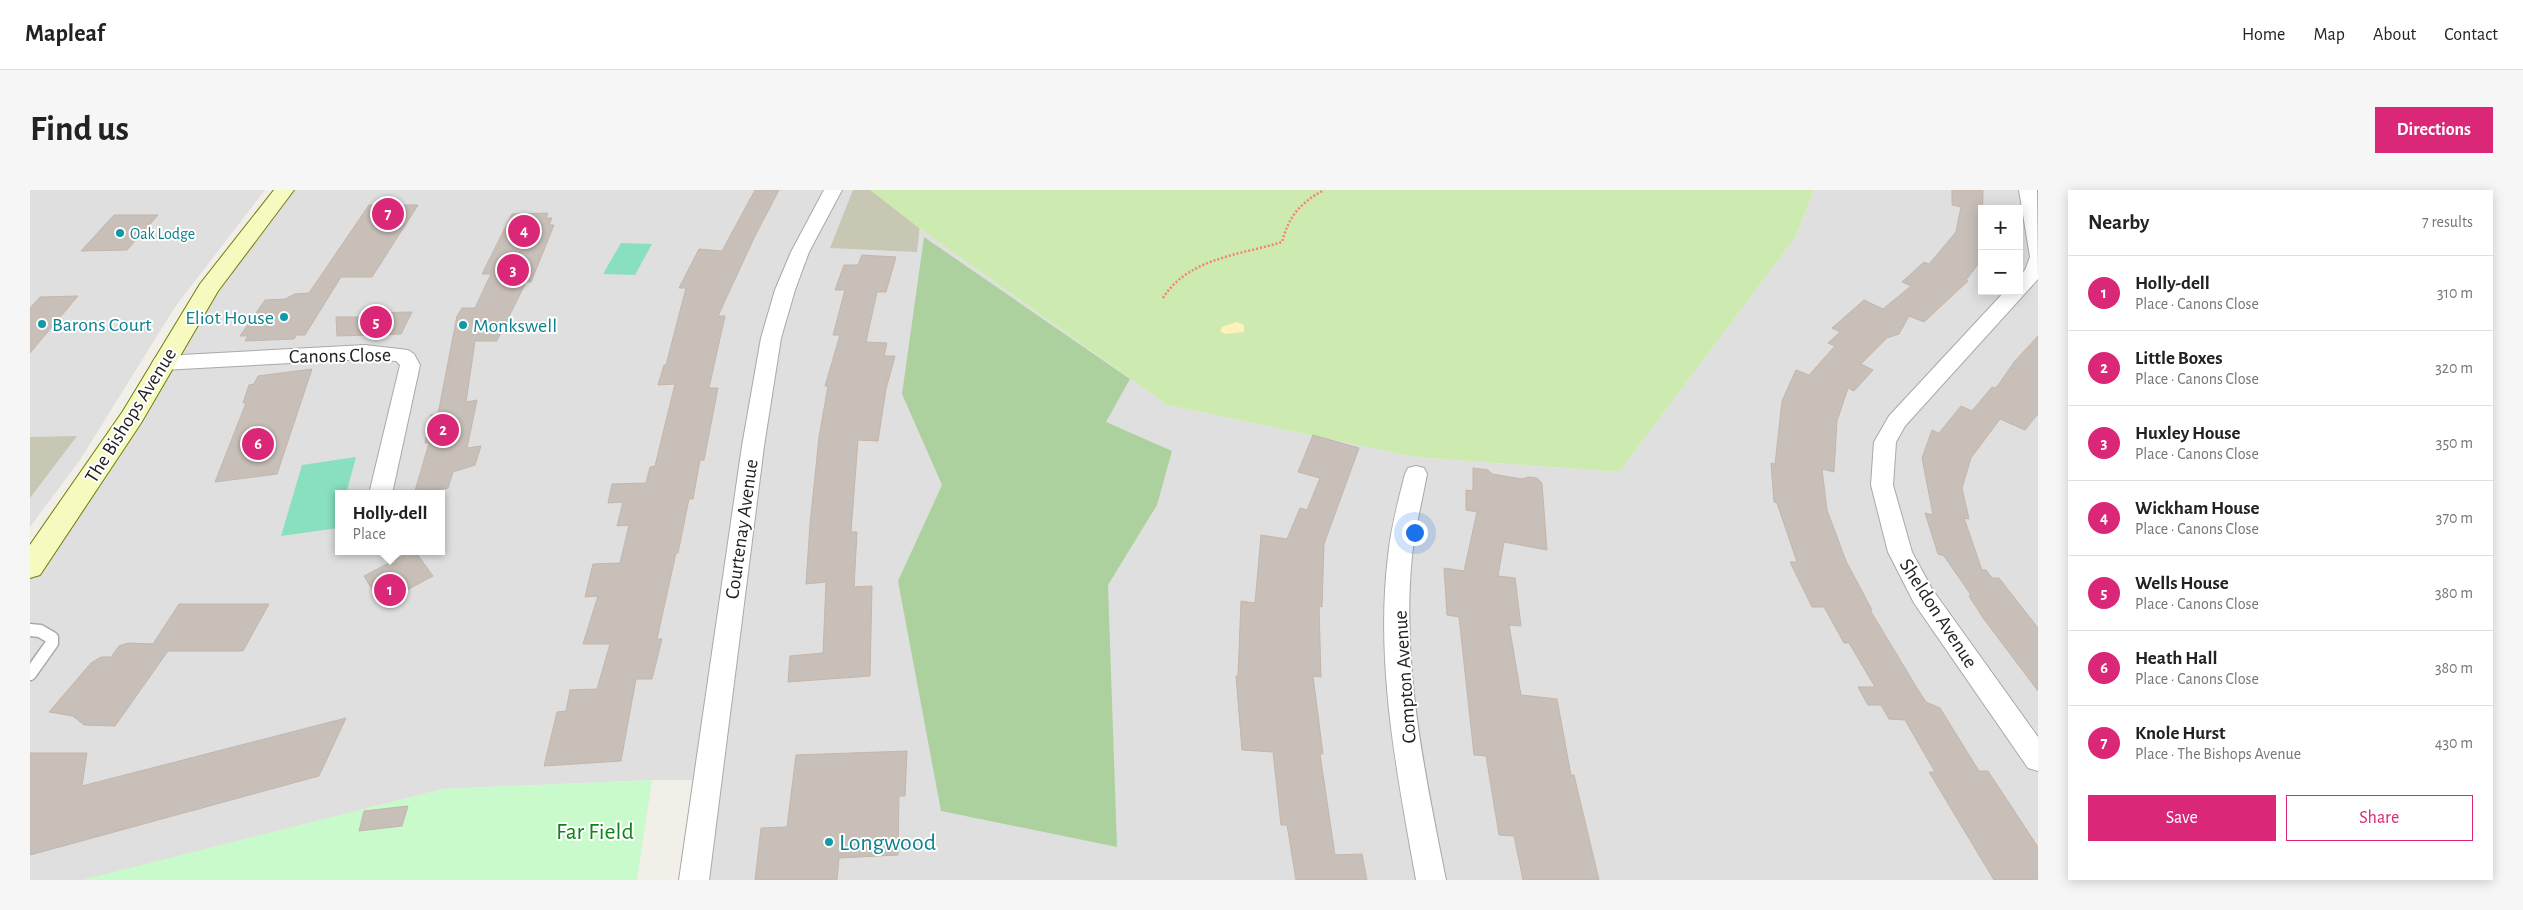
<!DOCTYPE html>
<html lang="en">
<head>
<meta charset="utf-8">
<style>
	:root { --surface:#fff; --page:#f6f6f6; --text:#222; --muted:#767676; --line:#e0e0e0; --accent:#db2777 }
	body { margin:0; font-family:"Alegreya Sans",sans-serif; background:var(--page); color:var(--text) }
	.controls { position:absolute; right:15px; top:15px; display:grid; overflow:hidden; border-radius:0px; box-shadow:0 2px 12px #0003 }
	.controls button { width:45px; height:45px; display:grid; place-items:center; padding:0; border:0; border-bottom:1px solid var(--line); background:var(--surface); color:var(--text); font:25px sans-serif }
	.you { position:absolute; left:1384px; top:342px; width:18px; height:18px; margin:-12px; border:4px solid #fff; border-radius:50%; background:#1a73e8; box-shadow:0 0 0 8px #1a73e833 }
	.badge { display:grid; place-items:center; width:32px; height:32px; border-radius:50%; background:var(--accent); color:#fff; font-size:16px; font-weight:700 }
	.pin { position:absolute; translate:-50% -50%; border:2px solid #fff; box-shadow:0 1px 5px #0006 }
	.popup { position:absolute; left:305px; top:300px; width:110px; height:65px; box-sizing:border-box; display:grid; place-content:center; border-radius:0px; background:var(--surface); filter:drop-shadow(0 1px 4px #0005); font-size:16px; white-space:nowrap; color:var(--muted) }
	.popup b { font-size:19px; color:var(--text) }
	.popup::after { content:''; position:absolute; left:50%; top:100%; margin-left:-10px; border:10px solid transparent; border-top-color:var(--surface) }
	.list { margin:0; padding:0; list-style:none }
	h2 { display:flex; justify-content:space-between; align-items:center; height:65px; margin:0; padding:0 20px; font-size:21px }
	h2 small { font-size:16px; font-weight:400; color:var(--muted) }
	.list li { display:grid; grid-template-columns:32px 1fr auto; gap:15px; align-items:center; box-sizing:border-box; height:75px; padding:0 20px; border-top:1px solid var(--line) }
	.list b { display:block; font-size:19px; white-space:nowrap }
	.list p { margin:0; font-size:16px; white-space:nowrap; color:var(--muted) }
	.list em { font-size:16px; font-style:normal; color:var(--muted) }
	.actions { display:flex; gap:10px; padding:15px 20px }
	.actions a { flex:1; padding:11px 0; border:1px solid var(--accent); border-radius:0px; text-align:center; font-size:18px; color:var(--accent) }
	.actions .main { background:var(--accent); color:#fff }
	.map { position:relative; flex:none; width:2008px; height:690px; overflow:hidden; border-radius:0px }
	header { display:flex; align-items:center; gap:30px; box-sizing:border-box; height:70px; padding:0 25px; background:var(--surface); border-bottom:1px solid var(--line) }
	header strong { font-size:24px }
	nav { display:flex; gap:28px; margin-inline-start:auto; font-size:18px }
	.intro { display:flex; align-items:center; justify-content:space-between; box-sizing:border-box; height:120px; padding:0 30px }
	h1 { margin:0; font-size:35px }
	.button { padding:12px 22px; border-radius:0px; background:var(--accent); color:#fff; font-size:18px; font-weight:700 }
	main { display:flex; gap:30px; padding:0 30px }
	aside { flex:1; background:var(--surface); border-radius:0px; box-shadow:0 2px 12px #0003 }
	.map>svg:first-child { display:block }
	.residential { fill:#e0dfdf; fill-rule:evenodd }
	.construction { fill:#c7c7b4 }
	.grass { fill:#cdebb0 }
	.forest { fill:#add19e }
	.sand { fill:#fff1ba }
	.park { fill:#c8facc }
	.pitch { fill:#88e0be }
	.building { fill:#c7bfb8; stroke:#c4b6ab }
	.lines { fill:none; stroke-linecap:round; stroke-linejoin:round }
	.lane-casing { stroke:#a9a9a9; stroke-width:15 }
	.street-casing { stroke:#a9a9a9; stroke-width:2 }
	.secondary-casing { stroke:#707d05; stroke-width:2 }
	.path { stroke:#fa8072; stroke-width:2.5; stroke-dasharray:2 2; stroke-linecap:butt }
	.lane { stroke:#fff; stroke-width:12 }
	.street { fill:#fff; fill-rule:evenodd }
	.secondary { fill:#f7fabf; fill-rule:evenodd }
	.culture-dot { fill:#0f9aa8; stroke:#fff; stroke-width:2 }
	.labels { text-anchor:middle; stroke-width:4; stroke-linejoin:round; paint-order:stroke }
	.far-culture-label { font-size:16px; fill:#0d838f; stroke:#fff; text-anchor:start }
	.culture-label { font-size:20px; fill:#0d838f; stroke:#fff; text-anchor:start }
	.street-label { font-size:20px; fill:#222; stroke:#fff }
	.near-park-label { font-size:24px; fill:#0c8416; stroke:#fff }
	.near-culture-label { font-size:24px; fill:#0d838f; stroke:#fff; text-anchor:start }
</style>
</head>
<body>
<header>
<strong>Mapleaf</strong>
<nav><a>Home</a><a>Map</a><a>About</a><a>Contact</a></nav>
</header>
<div class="intro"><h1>Find us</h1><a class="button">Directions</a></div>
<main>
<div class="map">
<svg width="2008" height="690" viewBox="0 0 2008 690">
	<rect width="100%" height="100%" fill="#f2efe9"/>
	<!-- residential -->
	<path class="residential" d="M0,0H235L145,117L50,270L0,337Z
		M254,0H840L889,38L1137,215L1384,267L1589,282L1765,48L1784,0H2008V690H666L677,590H622L413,599L55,690H0V368ZM1952,19H1989V101H1952ZM309,304H411V361H309Z"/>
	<!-- construction -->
	<path class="construction" d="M823,0H844L890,34L887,62L800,58Z
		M47,246L0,308V247Z"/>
	<!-- grass -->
	<path class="grass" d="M840,0H1784L1765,48L1589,282L1384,267L1137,215L889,38Z"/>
	<!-- forest -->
	<path class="forest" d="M894,47L1100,189L1076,232L1142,261L1127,315L1078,395L1087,657L911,621L868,391L912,295L872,204Z"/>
	<!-- sand -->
	<path class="sand" d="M1207,132L1214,135V142L1195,144L1190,141L1192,137Z"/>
	<!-- park -->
	<path class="park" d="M622,590L607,690H52L413,599Z"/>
	<!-- pitch -->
	<path class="pitch" d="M591,53L622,54L605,85L573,84Z
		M326,267L316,304H309L308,338L251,346L272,275Z"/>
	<!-- building -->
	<path class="building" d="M725,0H749L724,48L688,126H695L679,198H688L674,270H670L663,309H659L648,363H646L627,449H632L622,489H606L591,571L514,576L527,522L536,521L540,500L567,499L580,454H553L568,406L555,407L563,374L590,373L599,335L587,336L593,312L578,313L582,294L616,293L620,277L625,276L645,194L628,195L634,175H636L656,98H649L669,59L692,61Z
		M1922,0H1953L1952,69L1936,90L1938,91L1894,132L1879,126L1869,144L1857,148L1831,174L1843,180L1824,201L1818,198L1807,231L1804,282L1792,279L1797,320L1816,371L1842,420H1840L1887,498L1896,512L1910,518L1949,581H1958L2008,657V690H1964L1899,582H1905L1875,530L1859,529L1851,515H1838L1828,497H1845L1819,453H1814L1794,417H1782L1760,372H1767L1747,313L1744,312L1741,273L1745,274L1752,211L1766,180L1779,185L1805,156L1798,153L1810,142L1802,138L1834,110L1853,119L1881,96L1872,92L1894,72L1899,74L1926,42L1931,17L1922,15Z
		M339,15H388L342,87H311L275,145H267L264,149L215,151L218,146H210L235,110L255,109L265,104L279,103Z
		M518,23L516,28H522L519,35H524L501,92H496L467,151H445L436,212L447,210L437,258L451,256L445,275L423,282L418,298L414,299L412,304H389L390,301H385L399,253H395L401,225L408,224L427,126L432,118H445L461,84H452L482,24Z
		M84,25H128L97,60L51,61Z
		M832,65L866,67L856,102H847L836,152L857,153L854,166H865L856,199L848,251L828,250L821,342H827L824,397L842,396L840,486L758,492L760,466L793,463L796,392L776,394L780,334L789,247L798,196H795L810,145H803L815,100H805L814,75H828Z
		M48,106L0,163V118L10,107Z
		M382,122L371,144L307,146L306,127H333L335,123Z
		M2008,146V224L1995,240L1970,229L1941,268L1932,298L1939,329L1934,328L1952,380H1956L1962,388H1969L2008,438V501L1953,428L1939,406L1941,405L1914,366L1908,364L1895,323L1903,325L1892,268L1902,240L1909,243L1931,216L1942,221L1962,197L1965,198L1969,194L1984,172Z
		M282,179L247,284L185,292L216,213H213L219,195L224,194L228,186Z
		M1283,245L1329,258L1294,354L1292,417L1289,416L1291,487L1283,486L1293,564H1290L1305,665L1332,664L1337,690H1266L1257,635H1251L1243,562L1212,560L1206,486H1208L1211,411L1225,413L1231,345L1257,349L1270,318L1277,320L1290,288L1268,282Z
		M1443,278L1458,280L1462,284L1492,289L1498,287L1507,288L1512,293L1517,360L1474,352L1468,386L1485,388L1491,436L1479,435L1491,505L1527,509L1541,585H1544L1569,690H1493L1484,646L1469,645L1456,566L1444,565L1429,427L1417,425L1414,378L1434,381L1447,322L1436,320V300L1443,301Z
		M382,361H385L403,386L351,414L334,386Z
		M149,414H239L213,461H138L85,536L54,535L43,526L19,522L61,473L71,467H81L89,456L98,453L123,454Z
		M316,528L289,586L0,665V563H57L52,596Z
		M877,561L875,606H869L868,665L809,668L807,690H725L731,638L757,637L766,565Z
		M378,616L372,636L329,641L334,621Z"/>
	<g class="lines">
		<!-- lane casing -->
		<g class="lane-casing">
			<path id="lane" d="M0,440L10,441L22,448V453L0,484"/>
		</g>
		<!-- street casing -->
		<g class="street-casing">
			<path id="street" d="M794,0H812L779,62L765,100L751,148L734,256L679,690H649L712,256L731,148L745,100L761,62Z
				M1989,0H2007L2008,89L1875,236L1866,252L1863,295L1882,362L1902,399L2008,547V581L1998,578L1884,413L1858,362L1841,295L1844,252L1859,226L1975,101H1989V86L1995,80L2000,67Z
				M335,155L378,160L384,164L390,175L362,304H339L370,175L366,171L335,169L132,180L125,178L122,173L125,168L132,166Z
				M1386,276L1394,278L1397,284C1392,311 1385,339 1382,366C1371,475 1395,584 1416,690H1386C1367,584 1345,474 1358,366C1361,338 1368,311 1375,284L1378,278Z"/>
		</g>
		<!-- secondary casing -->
		<g class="secondary-casing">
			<path id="secondary" d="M244,0H264L188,101L111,233L10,385L0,388V355L93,221L170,94Z"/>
		</g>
		<!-- path -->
		<path class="path" d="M1133,108C1158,68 1210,65 1252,52C1259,26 1270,13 1294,0"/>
		<!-- lane -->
		<use href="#lane" class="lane"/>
		<!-- street -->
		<use href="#street" class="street"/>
		<!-- secondary -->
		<use href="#secondary" class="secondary"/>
	</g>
	<!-- markers -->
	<g class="culture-dot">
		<circle cx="90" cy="43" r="5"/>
		<circle cx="254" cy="127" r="5"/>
		<circle cx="12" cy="134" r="5"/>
		<circle cx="433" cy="135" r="5"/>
		<circle cx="799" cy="652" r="5"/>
	</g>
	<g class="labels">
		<!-- far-culture labels -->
		<g class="far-culture-label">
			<text x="100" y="49">Oak Lodge</text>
		</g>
		<!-- culture labels -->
		<g class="culture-label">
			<text x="244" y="134" text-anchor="end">Eliot House</text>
			<text x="22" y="141">Barons Court</text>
			<text x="443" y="142">Monkswell</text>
		</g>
		<!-- street labels -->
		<g class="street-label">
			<text transform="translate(310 165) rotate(-1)" y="7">Canons Close</text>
			<text transform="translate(100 225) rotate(-58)" y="7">The Bishops Avenue</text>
			<text transform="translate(711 339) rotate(-82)" y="7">Courtenay Avenue</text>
			<text transform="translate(1909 423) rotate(57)" y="7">Sheldon Avenue</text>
			<text transform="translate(1374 487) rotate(-94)" y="7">Compton Avenue</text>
		</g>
		<!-- near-park labels -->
		<g class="near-park-label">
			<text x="565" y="649">Far Field</text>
		</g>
		<!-- near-culture labels -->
		<g class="near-culture-label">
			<text x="809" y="660">Longwood</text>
		</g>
	</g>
</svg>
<div class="controls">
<button>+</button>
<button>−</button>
</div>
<div class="you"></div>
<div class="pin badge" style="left:360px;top:400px">1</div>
<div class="popup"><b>Holly-dell</b>Place</div>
<div class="pin badge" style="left:413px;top:240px">2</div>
<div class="pin badge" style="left:483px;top:80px">3</div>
<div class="pin badge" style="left:494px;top:41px">4</div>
<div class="pin badge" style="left:346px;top:132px">5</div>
<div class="pin badge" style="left:228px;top:254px">6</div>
<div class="pin badge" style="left:358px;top:24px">7</div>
</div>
<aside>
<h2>Nearby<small>7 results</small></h2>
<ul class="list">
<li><span class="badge">1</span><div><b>Holly-dell</b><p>Place · Canons Close</p></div><em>310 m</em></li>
<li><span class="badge">2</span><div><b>Little Boxes</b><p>Place · Canons Close</p></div><em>320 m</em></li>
<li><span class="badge">3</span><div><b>Huxley House</b><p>Place · Canons Close</p></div><em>350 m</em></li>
<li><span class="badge">4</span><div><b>Wickham House</b><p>Place · Canons Close</p></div><em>370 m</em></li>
<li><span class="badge">5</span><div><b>Wells House</b><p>Place · Canons Close</p></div><em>380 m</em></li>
<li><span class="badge">6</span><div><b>Heath Hall</b><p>Place · Canons Close</p></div><em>380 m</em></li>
<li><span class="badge">7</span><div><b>Knole Hurst</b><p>Place · The Bishops Avenue</p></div><em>430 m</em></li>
</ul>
<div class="actions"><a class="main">Save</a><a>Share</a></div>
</aside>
</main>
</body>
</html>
